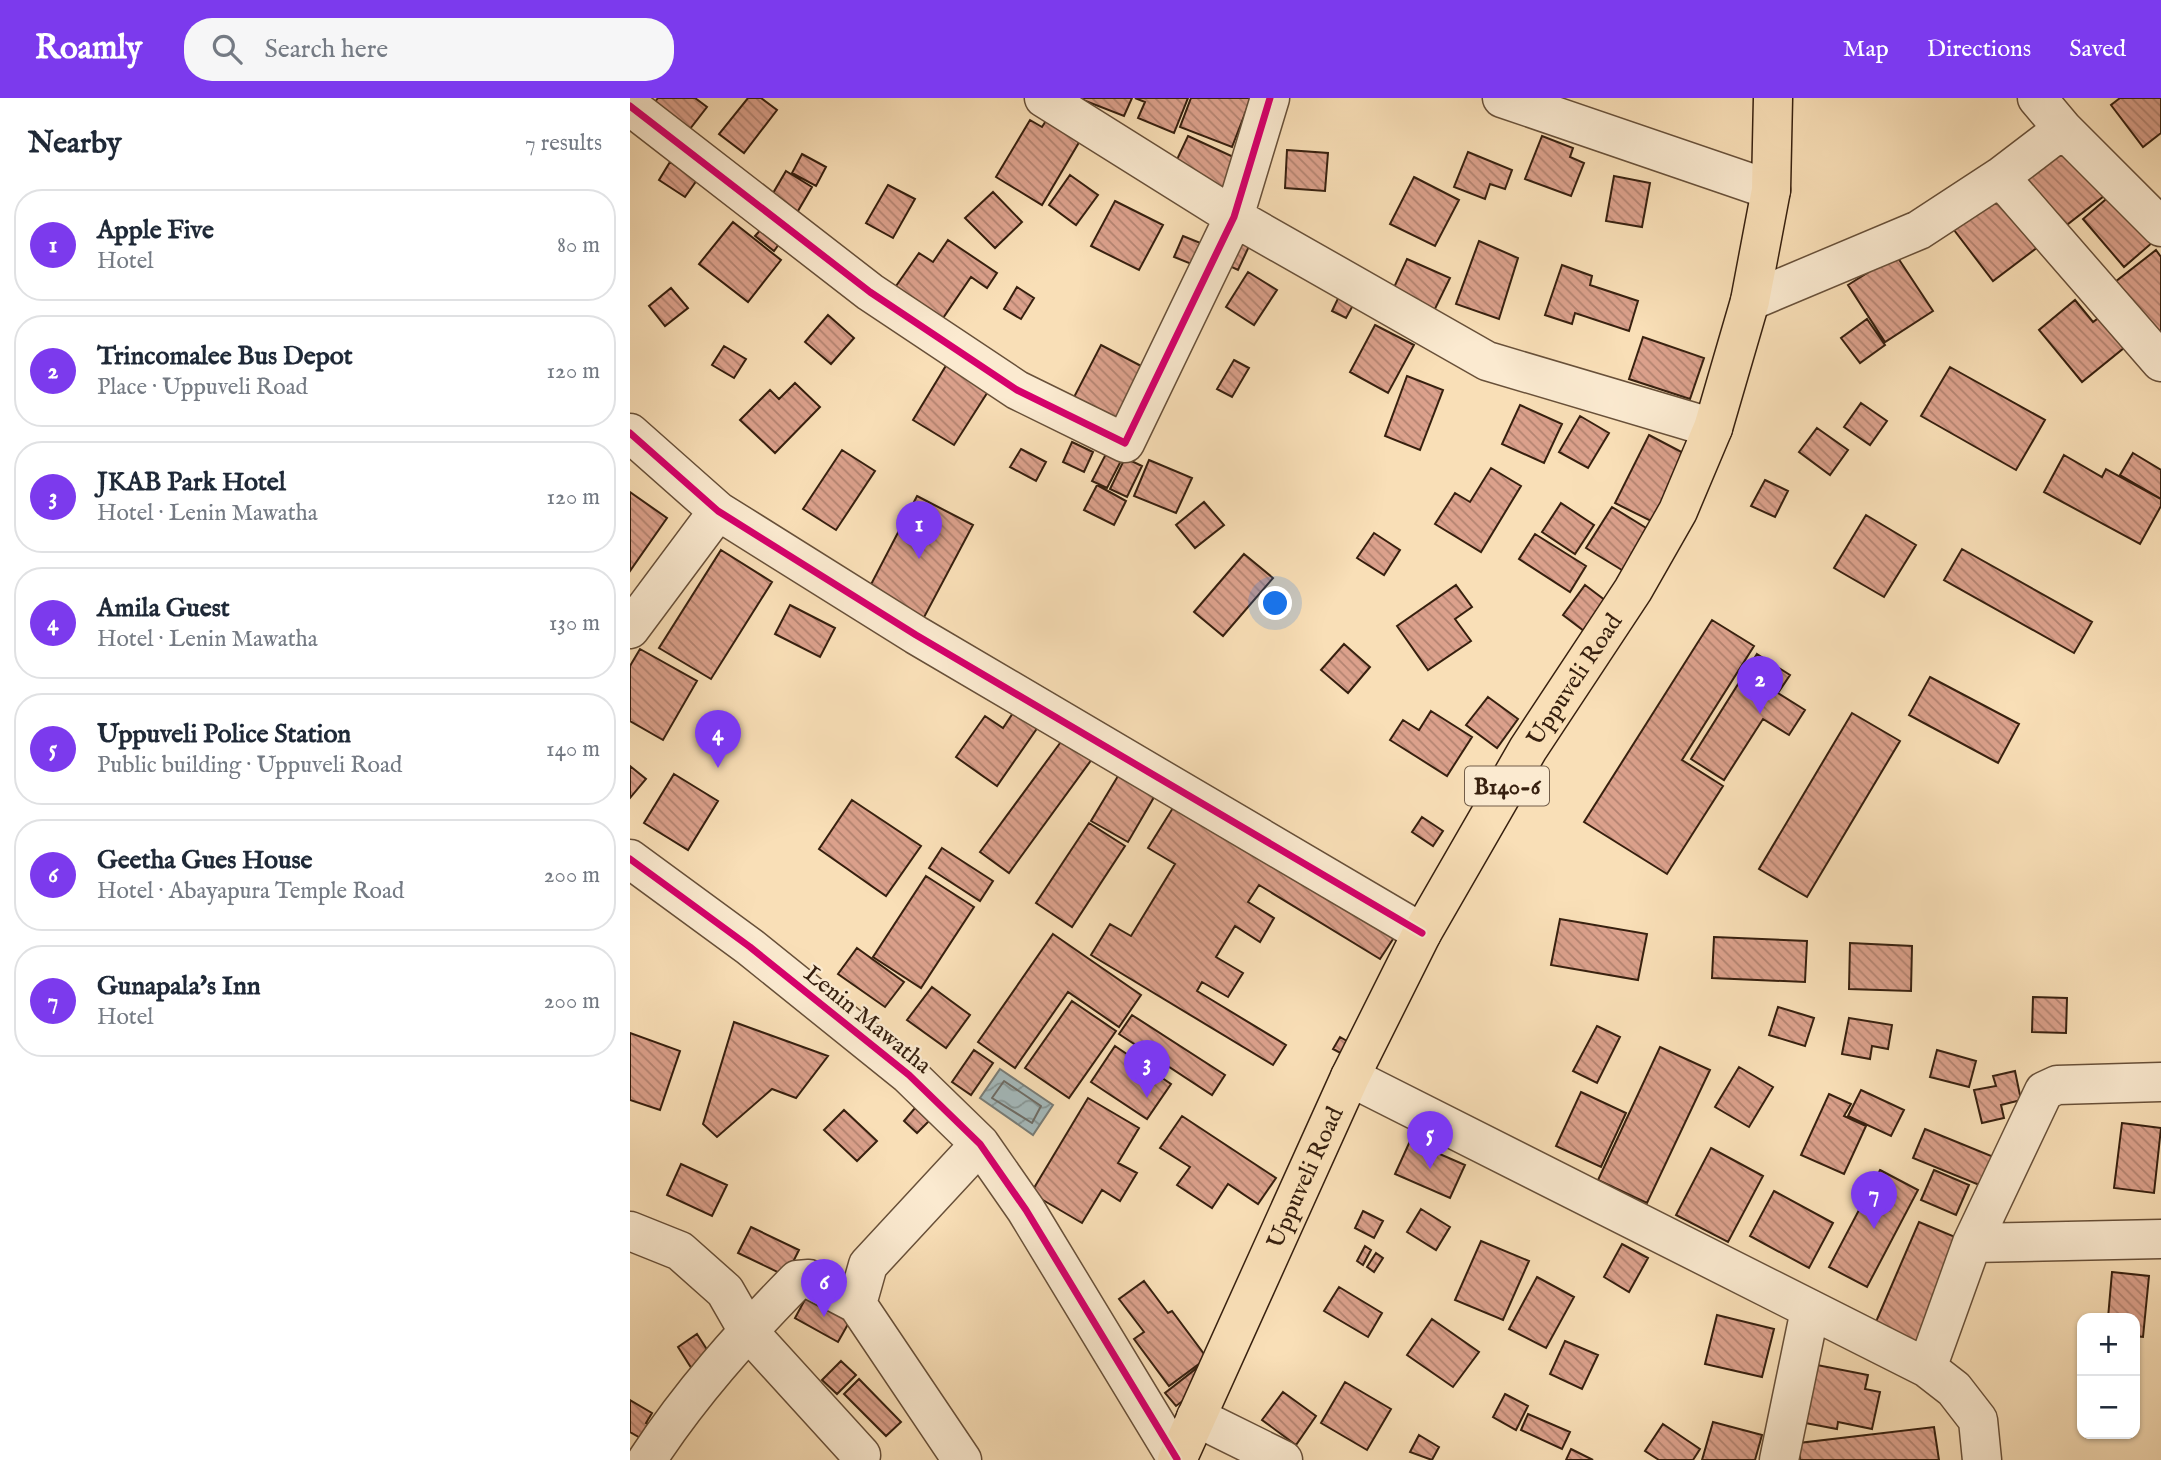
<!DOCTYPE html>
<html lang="en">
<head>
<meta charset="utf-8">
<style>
	:root { --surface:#fff; --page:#f6f6f7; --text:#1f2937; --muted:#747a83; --line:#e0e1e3; --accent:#7c3aed }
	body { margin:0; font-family:"IM FELL English",serif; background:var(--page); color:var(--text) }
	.controls { position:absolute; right:21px; bottom:21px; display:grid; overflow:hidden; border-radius:14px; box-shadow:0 2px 5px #0004 }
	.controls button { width:63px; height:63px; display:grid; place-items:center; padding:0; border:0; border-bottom:2px solid var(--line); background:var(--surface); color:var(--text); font:35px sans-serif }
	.you { position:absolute; left:646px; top:506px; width:24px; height:24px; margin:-18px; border:5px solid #fff; border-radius:50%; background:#1a73e8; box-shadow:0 0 0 10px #1a73e833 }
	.badge { display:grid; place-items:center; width:46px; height:46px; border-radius:50%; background:var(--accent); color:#fff; font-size:23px; font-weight:700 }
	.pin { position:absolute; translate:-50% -58px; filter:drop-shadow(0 2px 4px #0008) }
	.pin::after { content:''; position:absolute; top:37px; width:24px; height:21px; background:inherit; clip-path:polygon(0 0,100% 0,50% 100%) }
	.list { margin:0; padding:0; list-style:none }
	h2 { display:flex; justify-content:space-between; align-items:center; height:91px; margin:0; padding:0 28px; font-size:30px }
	h2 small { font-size:23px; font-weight:400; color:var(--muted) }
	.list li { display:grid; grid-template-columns:46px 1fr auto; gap:21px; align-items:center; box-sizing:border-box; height:112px; margin:0 14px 14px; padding:0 14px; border:2px solid var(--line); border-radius:28px }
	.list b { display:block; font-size:26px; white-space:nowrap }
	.list p { margin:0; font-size:23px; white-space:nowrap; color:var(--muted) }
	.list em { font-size:23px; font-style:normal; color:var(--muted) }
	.icon { flex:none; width:38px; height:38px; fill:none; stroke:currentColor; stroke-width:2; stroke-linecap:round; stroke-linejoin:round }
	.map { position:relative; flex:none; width:1531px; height:1362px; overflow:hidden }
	header { display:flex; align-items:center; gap:42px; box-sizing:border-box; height:98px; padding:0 35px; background:var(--accent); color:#fff }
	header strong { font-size:33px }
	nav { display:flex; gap:38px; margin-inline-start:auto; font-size:24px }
	.search { width:490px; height:63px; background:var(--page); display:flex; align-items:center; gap:18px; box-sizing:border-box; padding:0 24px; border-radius:28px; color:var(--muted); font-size:26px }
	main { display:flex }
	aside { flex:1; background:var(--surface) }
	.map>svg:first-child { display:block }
	.water { fill:url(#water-waves); stroke:#787c76; stroke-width:2 }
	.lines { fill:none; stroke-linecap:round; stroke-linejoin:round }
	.shore { stroke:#6e6c65; stroke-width:2 }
	.building { fill:url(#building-back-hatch); stroke:#37200f; stroke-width:2 }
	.minor-casing { stroke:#685039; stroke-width:41 }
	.major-casing { stroke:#37200f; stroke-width:41 }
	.minor { stroke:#fbead0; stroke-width:38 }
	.major { stroke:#f9dfb7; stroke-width:38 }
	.cycleway-casing { stroke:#fbead0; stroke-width:11 }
	.cycleway { stroke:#d6006c; stroke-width:7 }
	.labels { text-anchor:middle; stroke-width:5; stroke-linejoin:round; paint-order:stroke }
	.shield { fill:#fbead0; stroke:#725d49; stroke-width:2 }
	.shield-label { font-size:23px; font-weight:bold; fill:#37200f }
	.street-label { font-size:24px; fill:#37200f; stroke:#fbead0 }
</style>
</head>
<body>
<header>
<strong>Roamly</strong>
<div class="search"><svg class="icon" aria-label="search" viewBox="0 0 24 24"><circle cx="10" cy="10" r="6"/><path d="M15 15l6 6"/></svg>Search here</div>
<nav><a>Map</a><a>Directions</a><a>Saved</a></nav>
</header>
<main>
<aside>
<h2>Nearby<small>7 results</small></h2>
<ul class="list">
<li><span class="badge">1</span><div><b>Apple Five</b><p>Hotel</p></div><em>80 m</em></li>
<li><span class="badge">2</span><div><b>Trincomalee Bus Depot</b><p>Place · Uppuveli Road</p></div><em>120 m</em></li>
<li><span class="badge">3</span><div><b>JKAB Park Hotel</b><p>Hotel · Lenin Mawatha</p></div><em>120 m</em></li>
<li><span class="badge">4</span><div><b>Amila Guest</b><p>Hotel · Lenin Mawatha</p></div><em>130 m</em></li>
<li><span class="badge">5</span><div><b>Uppuveli Police Station</b><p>Public building · Uppuveli Road</p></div><em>140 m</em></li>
<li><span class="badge">6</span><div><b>Geetha Gues House</b><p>Hotel · Abayapura Temple Road</p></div><em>200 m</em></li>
<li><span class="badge">7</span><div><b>Gunapala's Inn</b><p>Hotel</p></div><em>200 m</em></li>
</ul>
</aside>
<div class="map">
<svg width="1531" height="1362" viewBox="0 0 1531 1362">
	<defs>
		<pattern id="water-waves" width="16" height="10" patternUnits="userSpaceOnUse" patternTransform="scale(1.75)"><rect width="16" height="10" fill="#a4b9bb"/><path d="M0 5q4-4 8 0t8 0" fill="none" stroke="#869696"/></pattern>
		<pattern id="building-back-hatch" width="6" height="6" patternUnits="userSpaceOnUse" patternTransform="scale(1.75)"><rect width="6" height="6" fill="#dca18c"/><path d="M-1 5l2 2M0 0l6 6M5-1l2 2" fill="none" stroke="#b38371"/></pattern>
	</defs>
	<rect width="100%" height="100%" fill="#f9dfb7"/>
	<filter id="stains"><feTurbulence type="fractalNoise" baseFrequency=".00286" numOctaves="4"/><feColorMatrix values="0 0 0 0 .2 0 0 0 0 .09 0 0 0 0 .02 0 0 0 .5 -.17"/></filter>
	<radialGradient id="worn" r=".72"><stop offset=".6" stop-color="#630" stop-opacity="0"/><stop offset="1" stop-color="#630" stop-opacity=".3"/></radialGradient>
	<!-- water -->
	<path class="water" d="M370,971L423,1007L403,1037L350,1000Z"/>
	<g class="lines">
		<!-- shore -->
		<path class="shore" d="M374,983L411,1008L402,1025L362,1000Z"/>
	</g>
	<!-- building -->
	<path class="building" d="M28,0H65L77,9L56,36L22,8Z
		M118,0H131L147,12L114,55L89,36Z
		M448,0H502L494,18Z
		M505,0H558L544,35L508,20L515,4Z
		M561,0H621L602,49L550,29Z
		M1490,0H1531V35L1513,49L1481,7Z
		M417,21L451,41L412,107L366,79L400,22L412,29Z
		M558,38L610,62L596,94L543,70Z
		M912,38L943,50L940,59L954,65L941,98L895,81Z
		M1434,47L1474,98L1429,133L1389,81Z
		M657,52L698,55L695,93L655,90Z
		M838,54L882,72L875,91L860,86L855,101L824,89Z
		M172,56L196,69L186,88L162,75Z
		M40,64L67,82L55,99L29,82Z
		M156,73L182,89L165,118L139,102Z
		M440,77L468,97L446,127L419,107Z
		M984,78L1020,85L1012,129L976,123Z
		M784,79L829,102L805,148L760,126Z
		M258,87L285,101L263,140L236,125Z
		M363,94L392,124L365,150L335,120Z
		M1482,96L1523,144L1494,169L1453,121Z
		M1368,98L1408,149L1363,183L1324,132Z
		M485,103L533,127L509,172L461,148Z
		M103,124L151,162L118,204L69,166Z
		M134,128L152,142L144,153L125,138Z
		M604,136L621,144L608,172L591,164Z
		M553,138L573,146L564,167L544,159Z
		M318,142L367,175L357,190L341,179L311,223L264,191L289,155L303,164Z
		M849,143L888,160L869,221L826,206Z
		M1526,152L1531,159V241L1485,184Z
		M1266,157L1303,213L1255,244L1218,187Z
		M777,161L820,180L803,215L761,196Z
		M932,167L962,178L960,187L1008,203L999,233L945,215L942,226L915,217Z
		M618,174L647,192L624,227L596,209Z
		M387,189L404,200L391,221L374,211Z
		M41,190L58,210L35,228L19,208Z
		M712,192L727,200L716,220L702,213Z
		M1445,202L1463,224L1475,215L1500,245L1452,284L1409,232Z
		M198,217L224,240L201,266L175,244Z
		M1237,221L1255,247L1230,265L1211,240Z
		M745,227L784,247L758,295L720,274Z
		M1013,239L1074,260L1060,301L999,281Z
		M471,247L515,270L486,325L442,303Z
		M94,248L116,261L104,280L82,267Z
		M604,262L619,270L602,299L587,291Z
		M317,266L359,292L324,347L283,322Z
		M1320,269L1415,322L1386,372L1291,318Z
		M777,278L813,292L790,352L755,338Z
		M165,285L190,309L145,355L110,322L140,292L149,301Z
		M1231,305L1257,323L1240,347L1214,329Z
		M890,307L932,326L914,365L872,346Z
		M950,318L979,335L958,370L929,354Z
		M1187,330L1218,352L1200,377L1169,354Z
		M1019,337L1061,359L1027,426L985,405Z
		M442,344L463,354L454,374L433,364Z
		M391,351L416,364L406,383L380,369Z
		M212,352L245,373L206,432L173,411Z
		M478,352L493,359L477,390L462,383Z
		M1503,355L1531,372V401L1490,377Z
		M1434,357L1472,379L1476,371L1531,401V408L1510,446L1414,394Z
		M495,360L512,368L497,399L480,391Z
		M519,362L562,380L546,415L504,398Z
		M861,370L891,388L851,454L805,426L825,395L840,404Z
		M1135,382L1158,393L1145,419L1121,408Z
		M467,387L496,403L484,427L454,412Z
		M0,394L37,420L0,473Z
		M287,398L343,427L291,525L236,496Z
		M574,404L594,427L565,450L546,427Z
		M931,405L964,427L945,456L912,434Z
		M982,409L1026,436L1000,477L956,450Z
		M1236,417L1286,447L1254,499L1204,470Z
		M744,435L770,452L754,477L727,460Z
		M905,436L956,468L940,494L889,461Z
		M1332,451L1462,524L1444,555L1314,482Z
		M91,452L142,484L81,581L29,550Z
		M614,456L643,480L593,538L564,514Z
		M826,487L842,509L825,521L841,543L798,572L767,528Z
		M955,487L980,506L958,536L933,517Z
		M160,507L205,530L190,559L145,536Z
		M1082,522L1124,548L1052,662L1093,688L1037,776L954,724Z
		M714,546L740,569L718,595L691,572Z
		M10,551L67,583L33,642L0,623V568Z
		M1127,556L1160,577L1148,595L1175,612L1159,637L1133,621L1094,682L1061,661Z
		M1300,579L1389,626L1368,665L1279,617Z
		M858,599L888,621L867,650L836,627Z
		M385,612L408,629L367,688L326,659L355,618L373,630Z
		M801,613L842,639L817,678L760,642L773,622L789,632Z
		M1222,615L1270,643L1177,799L1129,771Z
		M433,641L462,661L379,775L350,754Z
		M0,668L16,681L0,700Z
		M491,673L527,694L498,744L461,723Z
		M44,676L88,703L58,752L14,725Z
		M222,702L291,748L256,798L189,751Z
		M546,705L765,838L750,861L629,787L618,804L644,820L630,844L605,828L586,859L613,875L598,899L572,884L567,893L656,947L643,967L461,857L480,826L501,838L545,766L518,750Z
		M792,719L813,733L803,748L782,734Z
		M459,725L495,748L442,829L406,805Z
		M312,750L363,783L350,803L299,770Z
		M296,778L344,809L291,890L243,859Z
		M930,821L1017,836L1008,882L921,867Z
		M423,836L511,897L489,929L438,894L385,970L348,944Z
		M1084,839L1177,843L1175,884L1082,880Z
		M1220,845L1282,848L1281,893L1219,891Z
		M227,850L274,884L255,909L208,876Z
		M302,889L340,917L316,950L277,922Z
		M1403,899L1437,900L1436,935L1402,934Z
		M442,903L486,933L439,1000L395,970Z
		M1148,909L1184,920L1175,948L1139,937Z
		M502,917L595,977L582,997L489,936Z
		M1219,920L1262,927L1258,951L1242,948L1240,961L1212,956Z
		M104,924L198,958L166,1000L142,991L87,1039L73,1026Z
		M967,928L990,939L967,985L943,973Z
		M0,935L50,953L30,1012L0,1002Z
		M710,939L722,946L716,958L703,951Z
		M485,948L541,986L517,1021L461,984Z
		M1030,949L1080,972L1017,1105L968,1082Z
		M344,952L363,965L341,997L322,984Z
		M1307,952L1346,963L1339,989L1300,979Z
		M1109,969L1143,989L1119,1029L1085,1009Z
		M1385,973L1391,1002L1371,1007L1374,1020L1352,1025L1344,992L1366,988L1363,978Z
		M1231,992L1274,1012L1261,1038L1218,1018Z
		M951,994L996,1015L971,1069L926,1048Z
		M1199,996L1221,1006L1214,1018L1236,1028L1214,1076L1171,1057Z
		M458,1000L509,1030L488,1065L507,1075L490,1103L472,1092L452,1125L401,1095Z
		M285,1010L299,1023L287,1035L274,1023Z
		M214,1012L247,1043L227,1063L194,1032Z
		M552,1018L646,1080L628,1106L598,1086L582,1110L547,1087L560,1069L530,1050Z
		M1492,1025L1531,1030L1524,1095L1484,1090Z
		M1295,1031L1376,1064L1364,1093L1283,1060Z
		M780,1043L835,1067L820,1100L765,1076Z
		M1081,1050L1133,1078L1098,1144L1046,1117Z
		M51,1066L97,1087L82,1118L37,1097Z
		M1250,1072L1288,1092L1237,1189L1199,1169Z
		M1304,1072L1339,1087L1326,1117L1291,1102Z
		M1144,1093L1203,1125L1179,1170L1120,1138Z
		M791,1111L820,1129L806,1152L777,1134Z
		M733,1113L753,1123L744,1140L725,1130Z
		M1289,1124L1330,1141L1301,1250L1245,1226Z
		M121,1129L169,1152L156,1178L108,1155Z
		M851,1143L899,1163L873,1222L825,1202Z
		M992,1146L1018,1160L999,1194L974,1179Z
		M735,1148L741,1152L733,1167L727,1163Z
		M746,1155L753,1160L744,1174L737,1169Z
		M1482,1174L1519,1178L1513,1239L1505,1238V1220H1478Z
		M907,1179L944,1199L916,1250L879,1231Z
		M514,1183L538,1215L542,1213L577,1260L539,1288L504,1241L514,1234L489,1201Z
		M709,1189L752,1215L738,1239L694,1213Z
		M179,1194L222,1219L208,1244L165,1220Z
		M1087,1217L1144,1231L1132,1279L1075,1266Z
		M802,1221L849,1254L823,1289L777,1257Z
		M67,1236L85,1264L65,1276L48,1249Z
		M935,1243L968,1257L952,1291L920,1276Z
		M211,1263L226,1277L207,1296L192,1282Z
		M1187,1267L1238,1277L1235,1291L1250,1294L1242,1331L1208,1324L1207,1331L1175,1325Z
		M567,1270L578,1284L546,1308L535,1295Z
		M229,1281L271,1324L256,1338L214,1296Z
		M715,1284L761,1311L737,1352L691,1325Z
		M653,1294L686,1318L666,1347L632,1322Z
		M875,1296L898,1308L886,1332L863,1319Z
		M0,1302L22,1315L16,1325L23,1328L14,1342L0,1334Z
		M898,1316L940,1334L932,1351L891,1332Z
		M1083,1324L1132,1337L1125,1362H1072Z
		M1033,1326L1070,1351L1063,1362H1029L1015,1353Z
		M1304,1329L1309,1362H1170L1169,1345Z
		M789,1337L809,1349L802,1362L780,1354Z
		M941,1351L963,1362H936Z"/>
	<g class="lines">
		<!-- minor casing -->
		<g class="minor-casing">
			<path id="minor" d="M414,0L604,119L857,263L1083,330
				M872,0L1141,92
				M1407,0L1433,31
				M0,8L240,194L387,292L495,345L604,119L640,0
				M1370,79L1531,264
				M1120,203L1289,132L1370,79L1433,31L1531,129
				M0,335L88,413L286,537L792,835
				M0,531L88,413
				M0,761L120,849L279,977L350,1046L396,1112L547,1361
				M720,979L1297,1270L1324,1291L1348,1322L1352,1362
				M0,1133L50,1153L95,1193L118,1233L231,1357
				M1342,1145L1531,1141
				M227,1206L238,1167L350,1046
				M1297,1270L1342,1145L1414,993L1427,987L1531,984
				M566,1319L653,1362
				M17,1362C60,1296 112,1238 167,1182L179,1181L227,1206L332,1362
				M1149,1362L1180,1212"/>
		</g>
		<!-- major casing -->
		<g class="major-casing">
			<g id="major">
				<path id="s1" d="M547,1362L720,979L792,835L898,651L1003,492L1048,413L1083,330L1120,203L1141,92L1143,0"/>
			</g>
		</g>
		<!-- minor -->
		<use href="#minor" class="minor"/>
		<!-- major -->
		<use href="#major" class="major"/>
		<!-- cycleway casing -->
		<g class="cycleway-casing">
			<path id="cycleway" d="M0,8L240,194L387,292L495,345L604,119L640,0
				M0,335L88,413L286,537L792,835
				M0,761L120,849L279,977L350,1046L396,1112L547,1361"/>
		</g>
		<!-- cycleway -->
		<use href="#cycleway" class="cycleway"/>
	</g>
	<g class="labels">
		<!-- shield labels -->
		<rect class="shield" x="835" y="668.5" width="84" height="39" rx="5"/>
		<g class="shield-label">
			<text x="877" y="696">B140-6</text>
		</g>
		<!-- street labels -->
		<g class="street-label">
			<text dy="8" stroke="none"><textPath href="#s1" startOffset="877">Uppuveli Road</textPath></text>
			<text transform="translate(238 921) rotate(39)" y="8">Lenin Mawatha</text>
			<text dy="8" stroke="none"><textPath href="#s1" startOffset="310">Uppuveli Road</textPath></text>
		</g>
	</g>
	<rect width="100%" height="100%" filter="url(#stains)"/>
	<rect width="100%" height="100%" fill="url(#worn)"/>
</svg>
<div class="controls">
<button>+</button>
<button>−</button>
</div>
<div class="you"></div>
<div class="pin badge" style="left:289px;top:461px">1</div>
<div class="pin badge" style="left:1130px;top:616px">2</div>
<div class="pin badge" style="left:517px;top:1000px">3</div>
<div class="pin badge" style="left:88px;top:670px">4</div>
<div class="pin badge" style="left:800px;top:1071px">5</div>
<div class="pin badge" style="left:194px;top:1219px">6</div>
<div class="pin badge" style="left:1244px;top:1131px">7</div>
</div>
</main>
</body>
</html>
